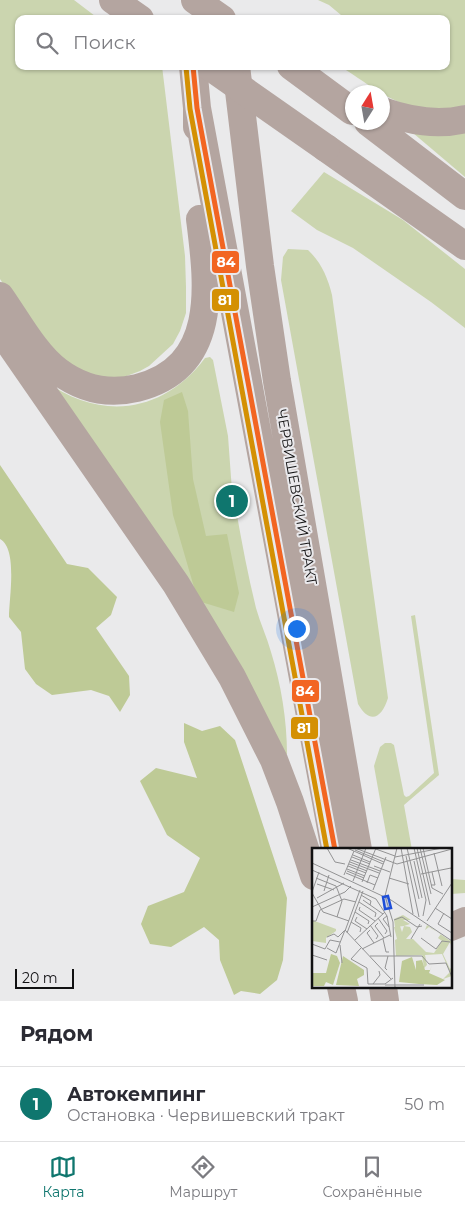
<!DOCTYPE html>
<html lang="ru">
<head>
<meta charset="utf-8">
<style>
	:root { --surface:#fff; --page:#f2f2f3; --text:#2b2b33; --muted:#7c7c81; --line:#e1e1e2; --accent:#0f766e }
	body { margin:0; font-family:Montserrat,sans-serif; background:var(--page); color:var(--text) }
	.compass { position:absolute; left:345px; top:85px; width:45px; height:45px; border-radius:50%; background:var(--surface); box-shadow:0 1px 4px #0004; rotate:11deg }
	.scale { position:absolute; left:15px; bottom:12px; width:59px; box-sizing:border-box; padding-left:5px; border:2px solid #111112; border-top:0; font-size:14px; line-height:18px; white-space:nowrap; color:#111112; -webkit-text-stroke:4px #eae9ec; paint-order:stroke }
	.you { position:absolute; left:296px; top:628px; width:18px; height:18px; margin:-12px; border:4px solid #fff; border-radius:50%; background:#1a73e8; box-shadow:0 0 0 8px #1a73e833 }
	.badge { display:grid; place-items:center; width:32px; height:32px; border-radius:50%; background:var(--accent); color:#fff; font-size:16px; font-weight:700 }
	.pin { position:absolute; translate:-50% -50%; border:2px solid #fff; box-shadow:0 1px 5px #0006 }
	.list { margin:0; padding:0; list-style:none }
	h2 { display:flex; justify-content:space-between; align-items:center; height:65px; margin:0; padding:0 20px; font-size:21px }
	h2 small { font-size:16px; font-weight:400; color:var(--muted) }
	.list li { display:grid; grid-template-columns:32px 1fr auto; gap:15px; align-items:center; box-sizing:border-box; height:75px; padding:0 20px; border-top:1px solid var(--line) }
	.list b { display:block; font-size:19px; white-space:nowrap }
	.list p { margin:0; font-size:16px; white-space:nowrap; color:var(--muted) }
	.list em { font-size:16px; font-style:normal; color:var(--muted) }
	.icon { flex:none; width:28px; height:28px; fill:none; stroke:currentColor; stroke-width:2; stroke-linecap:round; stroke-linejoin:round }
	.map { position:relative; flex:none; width:465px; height:1001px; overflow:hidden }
	.search { position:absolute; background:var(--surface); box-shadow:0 1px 4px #0004; left:15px; right:15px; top:15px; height:55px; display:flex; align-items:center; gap:12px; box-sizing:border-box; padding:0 18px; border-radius:10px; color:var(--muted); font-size:19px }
	.sheet { height:140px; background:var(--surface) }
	nav { display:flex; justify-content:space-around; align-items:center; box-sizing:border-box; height:70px; border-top:1px solid var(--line); background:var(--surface); font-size:14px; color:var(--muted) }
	nav a { display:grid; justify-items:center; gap:2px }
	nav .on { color:var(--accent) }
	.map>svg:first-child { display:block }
	.green { fill:#cbd5af }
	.forest { fill:#beca96 }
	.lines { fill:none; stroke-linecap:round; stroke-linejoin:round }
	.highway { stroke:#b4a5a0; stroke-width:28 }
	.highway-bridge { stroke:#b4a5a0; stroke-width:28 }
	.bus-1-casing { stroke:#eae9ec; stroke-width:9 }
	.bus-2-casing { stroke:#eae9ec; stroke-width:9 }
	.bus-1 { stroke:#f26522; stroke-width:5 }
	.bus-2 { stroke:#d49003; stroke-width:5 }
	.labels { text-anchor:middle; stroke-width:4; stroke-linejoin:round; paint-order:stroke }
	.street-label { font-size:14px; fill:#111112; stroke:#eae9ec }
	.inset-road { fill:none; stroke:#939394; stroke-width:1 }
	.view { fill:#1d4ed8; fill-opacity:0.15; stroke:#1d4ed8; stroke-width:2.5 }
	.inset-edge { fill:none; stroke:#111112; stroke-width:2.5 }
	.line-badge { stroke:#eae9ec; stroke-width:2 }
	.badge-label { font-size:14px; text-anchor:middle; font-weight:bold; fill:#fff }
</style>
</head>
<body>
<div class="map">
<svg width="465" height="1001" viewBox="0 0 465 1001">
	<rect width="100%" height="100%" fill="#eaeaeb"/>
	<!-- green -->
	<path class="green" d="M0,0H74L99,19H19V66H102C121,73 125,68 142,66C149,66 156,66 162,66L185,256L186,287V313L180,331L173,344L149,366L140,371L124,377L96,378L60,360L17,305L0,279Z
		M318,0H465V105C415,123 380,92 340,66H446V19H339L341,15L329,5Z
		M465,131V177L413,133Z
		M324,172L403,220L465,269V328L431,302L353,248L317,230L291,211Z
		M288,249L308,250C321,262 328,278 332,295L388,698C382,718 370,725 358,704L281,280L283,257Z
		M210,357L213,360L228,436L232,491L225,493L228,511L236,510C242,543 248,576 256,608C260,623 267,637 271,652C281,684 287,720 287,754L283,757L45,381C100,421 163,414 205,358Z
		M415,615L439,775L404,805L412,850H389L374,766L380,747L385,743H391L394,745L404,795L406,797L409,796L434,773L411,616Z
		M451,879L465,880V893L451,894Z"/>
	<!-- forest -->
	<path class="forest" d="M182,392L188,411L193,479L206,536L227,534L239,593L234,612L198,601L173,515L160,422L164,400Z
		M0,465L67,564L88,568L117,597L111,615L96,628L129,676L130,695L120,712L109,696L91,690L52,695L36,684L25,669L21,632L9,617C9,598 18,549 0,539Z
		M184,723L202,731L220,726L235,740L287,898L283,960L277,980L260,994L241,991L234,995L220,960L219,940L204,927L171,947L150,944L141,924L148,906L184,892L200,858L167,835L140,781L156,768L197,778L184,742Z"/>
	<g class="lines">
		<!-- highway -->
		<path class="highway" d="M113,0L140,19
			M195,0L222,19
			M193,66L197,108V127
			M236,66L260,266L277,381L358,850
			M291,66L352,111
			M197,108L335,850
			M382,111C410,121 437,126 465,119
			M368,122L465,196
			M326,148L465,246
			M0,296C17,320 35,354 58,371C82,389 108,395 137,388C220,367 208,284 200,219
			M0,330L176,584L232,677L274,760L290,802L314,876
			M451,927L465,921
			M341,987L344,1001
			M383,987L385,1001"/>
		<!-- highway-bridge -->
		<path class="highway-bridge" d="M209,66L326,148"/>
		<!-- bus-1 casing -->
		<g class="bus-1-casing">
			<path id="bus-1" d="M193,66L197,108L335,850"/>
		</g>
		<!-- bus-2 casing -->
		<g class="bus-2-casing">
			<path id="bus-2" d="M186,67L190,109L327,850"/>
		</g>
		<!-- bus-1 -->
		<use href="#bus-1" class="bus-1"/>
		<!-- bus-2 -->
		<use href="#bus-2" class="bus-2"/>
	</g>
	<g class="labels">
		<!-- street labels -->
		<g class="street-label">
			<text transform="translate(297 497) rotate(80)" y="5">ЧЕРВИШЕВСКИЙ ТРАКТ</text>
		</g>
	</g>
	<!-- overview -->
	<g transform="translate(312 848)">
		<rect width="140" height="140" fill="#eaeaeb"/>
		<path d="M91,67L99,72H91L98,76L92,78L98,79L100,84L94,91H101L114,104L122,105L130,93L126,90L129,86L120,81L117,79L113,82L115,77L118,79L140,94V100L138,94L131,106L138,121L140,119V128L131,131L138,124L130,106L113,107L115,117L112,120L110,107L84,108L83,92L85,91L82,79L88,78L90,84L92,78L83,79L82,71ZM0,72L24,81V83L14,90V95L0,93Z" fill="#cbd5af"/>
		<path d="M19,106L25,108L28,115L21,137L14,134L12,138H0L1,125H14ZM31,108L52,122V127L45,131L47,138L24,137ZM100,109L104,122V113L110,112L113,122H118L120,117L117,125L133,132L125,137L107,136V133V136L87,134L90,113Z" fill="#beca96"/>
		<path class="inset-road" d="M15,0L23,14L33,16M35,0L71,16M43,0L85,16L140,1M61,0L83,8M89,0L101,66M95,0L107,51M102,0L114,52L111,68M105,0L118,57M108,0L119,46M111,0L120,40L131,46M43,2L72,14M122,5L130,38M41,7L58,14M94,8L107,69M40,9L58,16M83,9L130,0M39,12L68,23M102,13L110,50M38,14L67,25M0,15L79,52L140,93M37,16L55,23M36,18L54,25M62,18L78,24M35,21L53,28M0,22L64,51L75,68L79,89M35,23L52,30M34,25L63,37M109,26L139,20L140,23M32,27L42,3M4,30L24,38L30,53L25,69M77,30L97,36M41,33L54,0M50,34L64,0M55,35L58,27L66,30M5,36L22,42M119,37H123L120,24M61,42L74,9M12,43L17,27M0,44L7,24M0,45L11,64L37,73M49,47L59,53L58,57M73,48L85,0M73,48L81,74L83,140M5,50L32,35M51,52L71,66M47,54L64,65L63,69M0,59L33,44L39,38M48,59L47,62L63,73M123,60L140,71M43,64L57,73L56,76M132,65L126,76L140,85M75,68L71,71L77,79M45,69L43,73L55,81M66,70L75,83L73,86M82,72L90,69L105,79L110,78M0,73H4L8,62L32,51L44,54M115,73L140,35M39,74L49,80L48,84M66,75L63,78L72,90M58,77L66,88L64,91M58,82L55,85L62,95M33,83L48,42M35,85L51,43M15,89L22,86L26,89L32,83M109,90L124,101L130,93L138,94M71,91L74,104H77M99,91L108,76M43,92L73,64M0,96L13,101L18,92L28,94M28,97L30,115M15,100L24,105L33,82L79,131M49,100L39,111L55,120M50,101L78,87M0,107L15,112M58,108H110L117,116L134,115L140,129M55,120L56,136H73L81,130M75,122L73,120L76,108M61,136L68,127L67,123M73,137H112M20,140H47"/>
		<path class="view" d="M76,48L79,60L73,61L71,49Z"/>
		<rect width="140" height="140" class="inset-edge"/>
	</g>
	<g class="line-badge">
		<rect x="211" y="250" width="29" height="24" rx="5" fill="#f26522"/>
		<rect x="211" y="288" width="29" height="24" rx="5" fill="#d49003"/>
		<rect x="291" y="679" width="29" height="24" rx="5" fill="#f26522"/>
		<rect x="290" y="716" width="29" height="24" rx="5" fill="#d49003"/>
	</g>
	<g class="badge-label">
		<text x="226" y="267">84</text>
		<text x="225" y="305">81</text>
		<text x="305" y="696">84</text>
		<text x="304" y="733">81</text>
	</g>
</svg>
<svg class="compass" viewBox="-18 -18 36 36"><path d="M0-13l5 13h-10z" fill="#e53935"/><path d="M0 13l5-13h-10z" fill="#7c7c81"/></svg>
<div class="scale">20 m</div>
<div class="you"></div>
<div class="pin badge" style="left:232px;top:501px">1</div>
<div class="search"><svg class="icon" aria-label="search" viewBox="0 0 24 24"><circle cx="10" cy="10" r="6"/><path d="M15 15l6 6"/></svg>Поиск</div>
</div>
<section class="sheet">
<h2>Рядом<small></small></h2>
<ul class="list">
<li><span class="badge">1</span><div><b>Автокемпинг</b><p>Остановка · Червишевский тракт</p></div><em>50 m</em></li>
</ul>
</section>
<nav>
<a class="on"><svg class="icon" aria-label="map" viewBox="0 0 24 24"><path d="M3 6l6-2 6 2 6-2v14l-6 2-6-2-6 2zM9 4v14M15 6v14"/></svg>Карта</a>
<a><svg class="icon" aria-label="directions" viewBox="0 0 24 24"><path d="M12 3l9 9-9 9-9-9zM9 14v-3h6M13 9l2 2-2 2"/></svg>Маршрут</a>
<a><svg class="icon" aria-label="saved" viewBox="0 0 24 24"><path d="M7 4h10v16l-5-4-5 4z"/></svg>Сохранённые</a>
</nav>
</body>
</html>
